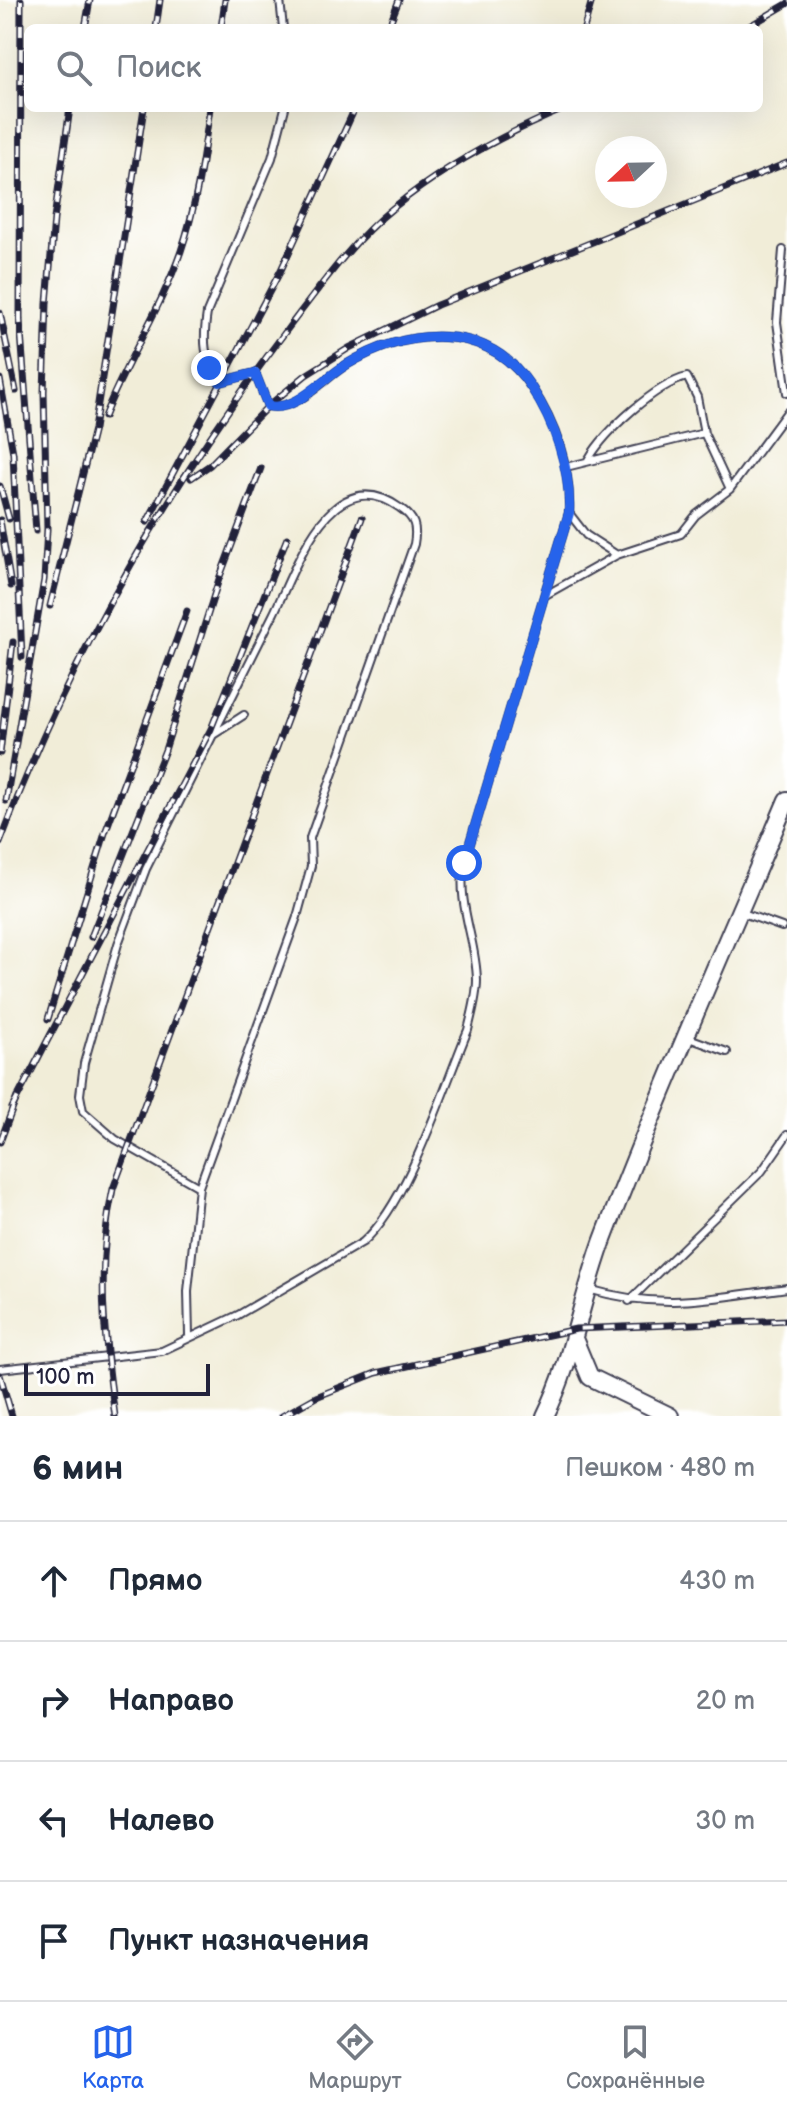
<!DOCTYPE html>
<html lang="ru">
<head>
<meta charset="utf-8">
<style>
	:root { --surface:#fff; --page:#f2f2f3; --text:#1f2937; --muted:#747a83; --line:#e0e1e3; --accent:#2563eb }
	body { margin:0; font-family:"Balsamiq Sans",sans-serif; background:var(--page); color:var(--text) }
	.compass { position:absolute; left:595px; top:136px; width:72px; height:72px; border-radius:50%; background:var(--surface); box-shadow:0 8px 32px #0002; rotate:248deg }
	.scale { position:absolute; left:24px; bottom:20px; width:186px; box-sizing:border-box; padding-left:8px; border:4px solid #22223b; border-top:0; font-size:22px; line-height:28px; white-space:nowrap; color:#22223b; -webkit-text-stroke:6px #fff; paint-order:stroke }
	.stop { position:absolute; width:24px; height:24px; margin:-18px; border:6px solid #2563eb; border-radius:50%; background:#fff }
	.stop.end { background:#2563eb; border-color:#fff; box-shadow:0 2px 8px #0008 }
	.list { margin:0; padding:0; list-style:none }
	h2 { display:flex; justify-content:space-between; align-items:center; height:104px; margin:0; padding:0 32px; font-size:34px }
	h2 small { font-size:26px; font-weight:400; color:var(--muted) }
	.list li { display:grid; grid-template-columns:52px 1fr auto; gap:24px; align-items:center; box-sizing:border-box; height:120px; padding:0 32px; border-top:2px solid var(--line) }
	.list b { display:block; font-size:30px; white-space:nowrap }
	.list em { font-size:26px; font-style:normal; color:var(--muted) }
	.icon { flex:none; width:44px; height:44px; fill:none; stroke:currentColor; stroke-width:2; stroke-linecap:round; stroke-linejoin:round }
	.map { position:relative; flex:none; width:787px; height:1416px; overflow:hidden }
	.search { position:absolute; background:var(--surface); box-shadow:0 8px 32px #0002; left:24px; right:24px; top:24px; height:88px; display:flex; align-items:center; gap:20px; box-sizing:border-box; padding:0 28px; border-radius:12px; color:var(--muted); font-size:30px }
	.sheet { height:584px; background:var(--surface) }
	nav { display:flex; justify-content:space-around; align-items:center; box-sizing:border-box; height:112px; border-top:2px solid var(--line); background:var(--surface); font-size:22px; color:var(--muted) }
	nav a { display:grid; justify-items:center; gap:4px }
	nav .on { color:var(--accent) }
	.map>svg:first-child { display:block }
	.lines { fill:none; stroke-linecap:round; stroke-linejoin:round }
	.lane-casing { stroke:#414053; stroke-width:10 }
	.secondary-casing { stroke:#414053; stroke-width:20 }
	.lane { stroke:#fff; stroke-width:6 }
	.secondary { stroke:#fff; stroke-width:16 }
	.rail-casing { stroke:#22223b; stroke-width:7 }
	.rail { stroke:#fff; stroke-width:4; stroke-dasharray:12; stroke-linecap:butt }
	.route { stroke:#2563eb; stroke-width:10 }
</style>
</head>
<body>
<div class="map">
<svg width="787" height="1416" viewBox="0 0 787 1416">
	<rect width="100%" height="100%" fill="#fff"/>
	<filter id="ink" filterUnits="userSpaceOnUse"><feTurbulence type="fractalNoise" baseFrequency=".0125" numOctaves="2"/><feDisplacementMap in="SourceGraphic" scale="16" xChannelSelector="R" yChannelSelector="G"/><feConvolveMatrix kernelMatrix="1 2 1 2 8 2 1 2 1" color-interpolation-filters="sRGB"/></filter>
	<filter id="wash" filterUnits="userSpaceOnUse"><feTurbulence type="fractalNoise" baseFrequency=".006" numOctaves="4" result="noise"/><feDisplacementMap in="SourceGraphic" scale="32" xChannelSelector="R" yChannelSelector="G"/><feGaussianBlur stdDeviation="1.8" result="paint"/><feColorMatrix in="noise" values="0 0 0 0 0 0 0 0 0 0 0 0 0 0 0 0 0 1.4 0 .05"/><feComposite in="paint" operator="in"/></filter>
	<g filter="url(#wash)">
		<rect width="100%" height="100%" fill="#f1edd8"/>
	</g>
	<g filter="url(#ink)">
		<g class="lines">
			<!-- lane casing -->
			<g class="lane-casing">
				<path id="lane" d="M280,0L283,28
					M783,250L777,322L787,393
					M588,460C605,431 655,385 687,377L697,397L704,433
					M566,467L704,433L730,489
					M569,513L586,535L617,555
					M544,596L617,555L681,534L696,515L730,489L787,412
					M740,912L782,927
					M686,1037L727,1052
					M199,1187L297,917L311,866L310,838L414,544C417,527 415,518 400,508C330,458 295,571 273,615C253,655 233,695 213,735
					M588,1289C664,1311 711,1298 787,1288
					M629,1301L762,1171L787,1135
					M189,1335L188,1291L199,1187L115,1139L83,1111L80,1095L84,1063L118,944L146,869L213,735L244,715
					M0,1369L162,1351L238,1315L363,1242C408,1203 444,1087 468,1030C472,1013 477,997 477,980C476,938 457,907 464,863L569,513C571,469 556,424 531,387C487,320 408,328 346,365C323,379 297,412 268,406L255,373L220,382C203,360 203,339 207,313L272,158L285,108"/>
			</g>
			<!-- secondary casing -->
			<g class="secondary-casing">
				<path id="secondary" d="M575,1341L590,1377L670,1416
					M545,1416C574,1358 582,1292 606,1232C662,1087 726,944 787,800"/>
			</g>
			<!-- lane -->
			<use href="#lane" class="lane"/>
			<!-- secondary -->
			<use href="#secondary" class="secondary"/>
			<!-- rail casing -->
			<g class="rail-casing">
				<path id="rail" d="M21,0L20,320L36,531
					M85,28L90,0
					M156,28L160,0
					M221,28L225,0
					M388,28L399,0
					M584,28L592,0
					M746,28L787,4
					M0,313L16,391
					M0,379L13,453L22,657
					M104,417C126,361 161,309 181,251C197,204 203,157 210,108
					M191,478L210,465L268,406L306,375L349,348L437,305L787,163
					M0,486L9,519
					M0,520L11,586
					M147,522L281,270L355,108
					M50,606L94,429L144,108
					M0,753L13,642
					M6,801L44,580L47,529L44,392L47,303L54,219L70,108
					M0,843C68,660 168,487 286,331C319,288 351,242 393,208C446,165 504,134 566,108
					M91,937L165,750L219,579L261,468
					M48,1019L105,833L187,611
					M12,1108L211,729L287,538
					M0,1142L17,1097
					M0,1375L12,1416
					M115,1416C104,1338 96,1267 113,1189L362,518
					M282,1416L316,1397L376,1373L576,1329L787,1320"/>
			</g>
			<!-- rail -->
			<use href="#rail" class="rail"/>
		</g>
	</g>
	<g class="lines" filter="url(#ink)">
		<!-- route -->
		<path class="route" d="M209,368L220,382L255,373L268,406C297,412 322,379 346,365C408,328 487,320 531,387C555,424 571,469 569,513L464,863"/>
	</g>
</svg>
<svg class="compass" viewBox="-18 -18 36 36"><path d="M0-13l5 13h-10z" fill="#e53935"/><path d="M0 13l5-13h-10z" fill="#747a83"/></svg>
<div class="scale">100 m</div>
<div class="stop" style="left:464px;top:863px"></div>
<div class="stop end" style="left:209px;top:368px"></div>
<div class="search"><svg class="icon" aria-label="search" viewBox="0 0 24 24"><circle cx="10" cy="10" r="6"/><path d="M15 15l6 6"/></svg>Поиск</div>
</div>
<section class="sheet">
<h2>6 мин<small>Пешком · 480 m</small></h2>
<ul class="list">
<li><svg class="icon" aria-label="ahead" viewBox="0 0 24 24"><path d="M12 20V5M6 11l6-6 6 6"/></svg><div><b>Прямо</b></div><em>430 m</em></li>
<li><svg class="icon" aria-label="right" viewBox="0 0 24 24"><path d="M7 20v-9h11M14 6l5 5-5 5"/></svg><div><b>Направо</b></div><em>20 m</em></li>
<li><svg class="icon" aria-label="left" viewBox="0 0 24 24"><path d="M17 20v-9H6M10 6l-5 5 5 5"/></svg><div><b>Налево</b></div><em>30 m</em></li>
<li><svg class="icon" aria-label="arrive" viewBox="0 0 24 24"><path d="M6 21V4h12l-3 4 3 4H6"/></svg><div><b>Пункт назначения</b></div></li>
</ul>
</section>
<nav>
<a class="on"><svg class="icon" aria-label="map" viewBox="0 0 24 24"><path d="M3 6l6-2 6 2 6-2v14l-6 2-6-2-6 2zM9 4v14M15 6v14"/></svg>Карта</a>
<a><svg class="icon" aria-label="directions" viewBox="0 0 24 24"><path d="M12 3l9 9-9 9-9-9zM9 14v-3h6M13 9l2 2-2 2"/></svg>Маршрут</a>
<a><svg class="icon" aria-label="saved" viewBox="0 0 24 24"><path d="M7 4h10v16l-5-4-5 4z"/></svg>Сохранённые</a>
</nav>
</body>
</html>
